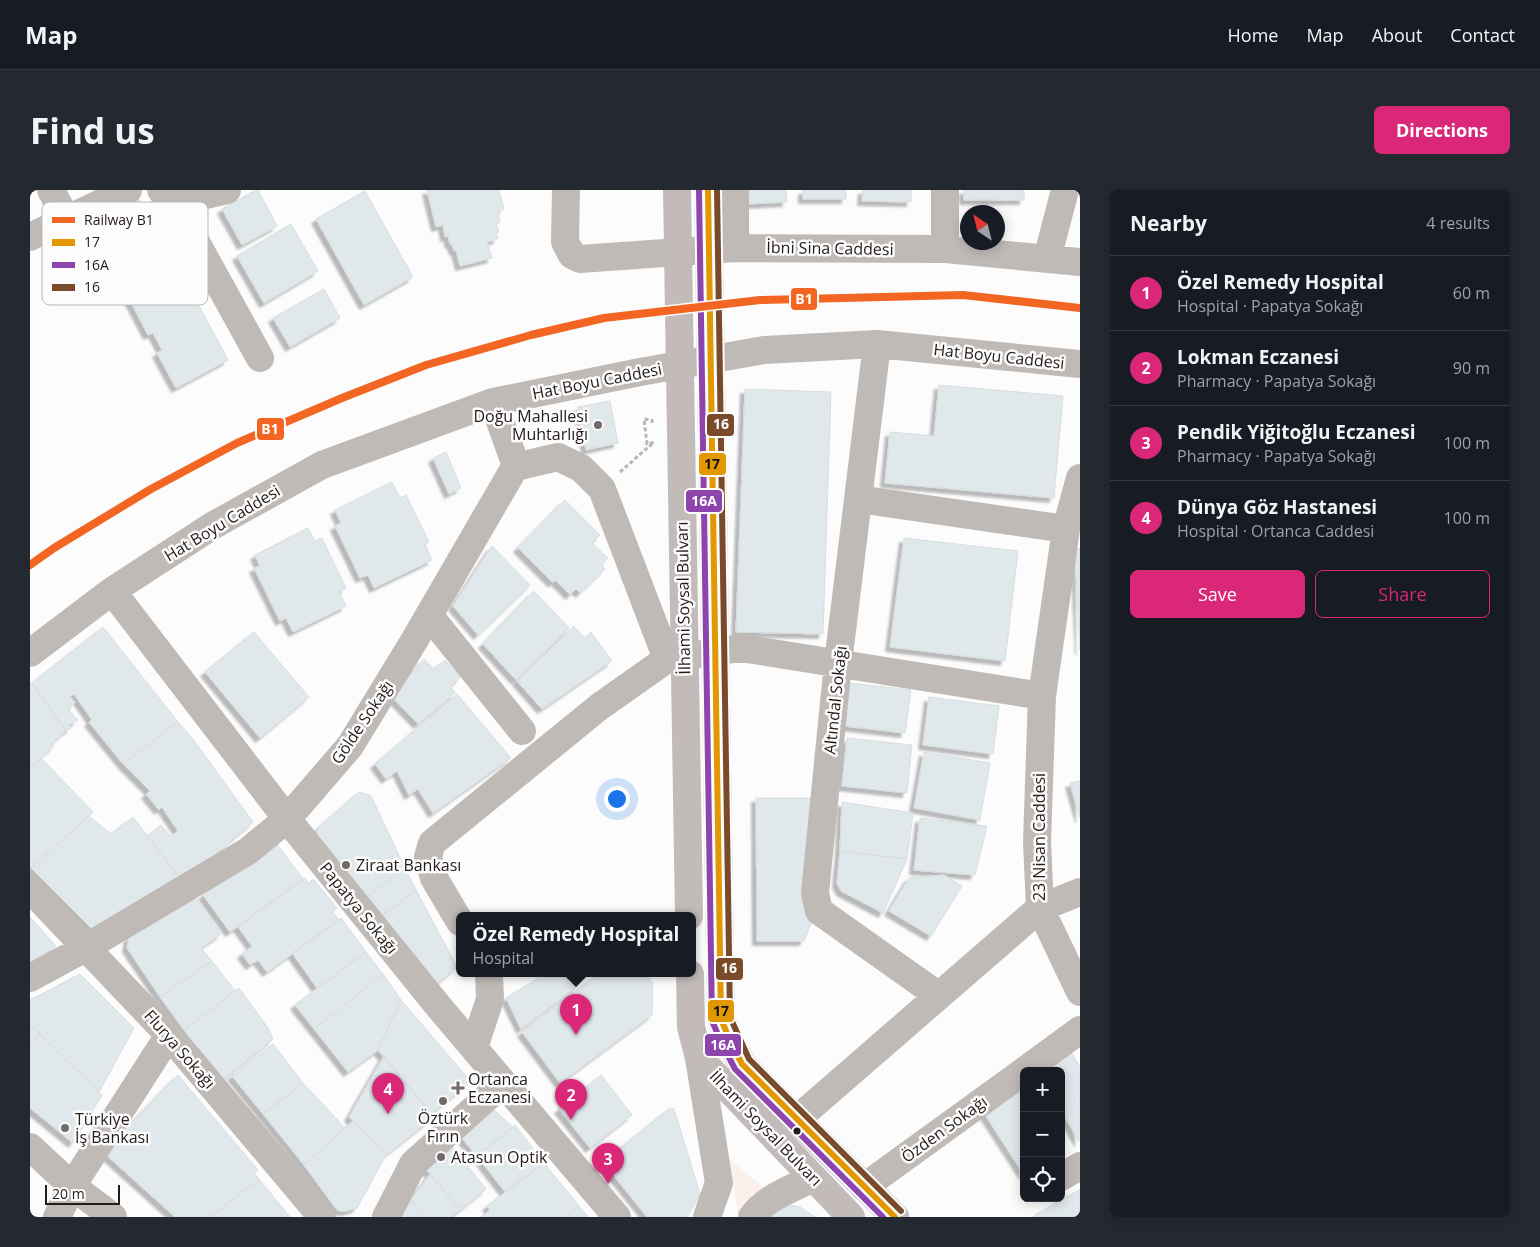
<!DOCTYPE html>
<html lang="en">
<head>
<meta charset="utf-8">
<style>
	:root { --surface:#171b24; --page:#242831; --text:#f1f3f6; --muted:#9ea1a6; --line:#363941; --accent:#db2777 }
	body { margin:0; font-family:"Open Sans",sans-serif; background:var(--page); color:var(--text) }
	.controls { position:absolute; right:15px; bottom:15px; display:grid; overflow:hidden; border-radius:8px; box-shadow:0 2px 12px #0003 }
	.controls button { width:45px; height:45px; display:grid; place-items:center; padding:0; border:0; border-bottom:1px solid var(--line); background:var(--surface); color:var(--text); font:25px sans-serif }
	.compass { position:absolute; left:930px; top:15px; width:45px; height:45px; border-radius:50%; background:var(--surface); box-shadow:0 2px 12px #0003; rotate:325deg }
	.scale { position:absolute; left:15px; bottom:12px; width:75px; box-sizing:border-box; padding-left:5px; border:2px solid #251c1a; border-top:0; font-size:14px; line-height:18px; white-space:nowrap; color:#251c1a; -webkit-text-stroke:4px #fbfcfb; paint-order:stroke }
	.you { position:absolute; left:586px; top:608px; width:18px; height:18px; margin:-12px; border:4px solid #fff; border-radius:50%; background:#1a73e8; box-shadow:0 0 0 8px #1a73e833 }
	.badge { display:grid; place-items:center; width:32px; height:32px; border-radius:50%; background:var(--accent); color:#fff; font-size:16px; font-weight:700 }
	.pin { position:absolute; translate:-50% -41px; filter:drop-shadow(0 1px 2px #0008) }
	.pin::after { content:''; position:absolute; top:26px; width:18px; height:15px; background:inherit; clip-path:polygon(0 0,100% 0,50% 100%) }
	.popup { position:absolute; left:426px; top:722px; width:240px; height:65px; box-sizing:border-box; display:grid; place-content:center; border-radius:8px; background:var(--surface); filter:drop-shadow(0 1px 4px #0005); font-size:16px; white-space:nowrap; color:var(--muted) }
	.popup b { font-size:19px; color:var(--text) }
	.popup::after { content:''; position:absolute; left:50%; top:100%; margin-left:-10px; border:10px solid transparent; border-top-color:var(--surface) }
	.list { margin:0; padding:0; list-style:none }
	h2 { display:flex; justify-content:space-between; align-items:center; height:65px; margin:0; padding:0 20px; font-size:21px }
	h2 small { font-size:16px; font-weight:400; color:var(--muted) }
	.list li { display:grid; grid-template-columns:32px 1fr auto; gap:15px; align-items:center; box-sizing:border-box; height:75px; padding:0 20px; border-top:1px solid var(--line) }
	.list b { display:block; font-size:19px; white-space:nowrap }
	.list p { margin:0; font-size:16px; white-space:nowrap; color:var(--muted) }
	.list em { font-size:16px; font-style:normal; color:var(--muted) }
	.actions { display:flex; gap:10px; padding:15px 20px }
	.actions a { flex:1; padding:11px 0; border:1px solid var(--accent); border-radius:8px; text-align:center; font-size:18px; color:var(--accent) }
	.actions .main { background:var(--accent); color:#fff }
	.icon { flex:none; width:28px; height:28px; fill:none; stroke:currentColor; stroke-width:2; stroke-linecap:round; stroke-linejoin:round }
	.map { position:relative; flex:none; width:1050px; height:1027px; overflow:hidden; border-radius:8px }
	header { display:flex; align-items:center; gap:30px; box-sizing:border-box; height:70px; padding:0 25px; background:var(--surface); border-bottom:1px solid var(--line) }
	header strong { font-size:24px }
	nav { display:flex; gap:28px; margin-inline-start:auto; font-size:18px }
	.intro { display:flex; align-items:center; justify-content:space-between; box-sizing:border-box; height:120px; padding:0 30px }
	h1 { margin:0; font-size:35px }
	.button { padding:12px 22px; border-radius:8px; background:var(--accent); color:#fff; font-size:18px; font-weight:700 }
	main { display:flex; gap:30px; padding:0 30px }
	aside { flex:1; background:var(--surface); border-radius:8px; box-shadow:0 2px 12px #0003 }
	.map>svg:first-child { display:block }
	.green { fill:#fcf0ed }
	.building { fill:#e0e8eb; stroke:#d8dddf; filter:url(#shadow) }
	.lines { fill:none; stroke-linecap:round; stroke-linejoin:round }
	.path { stroke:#bab6b4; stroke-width:3; stroke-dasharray:4 2.5; stroke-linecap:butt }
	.minor { stroke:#c0bab7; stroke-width:28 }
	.major { stroke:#c2bbba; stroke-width:28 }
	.bus-1-casing { stroke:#fbfcfb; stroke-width:10 }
	.bus-2-casing { stroke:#fbfcfb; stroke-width:10 }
	.bus-3-casing { stroke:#fbfcfb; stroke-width:10 }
	.bus-1 { stroke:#e29803; stroke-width:6 }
	.bus-2 { stroke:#8e44ad; stroke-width:6 }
	.bus-3 { stroke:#7a4b2a; stroke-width:6 }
	.rail-1-casing { stroke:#fbfcfb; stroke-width:11 }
	.rail-1 { stroke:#f26522; stroke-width:8 }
	.poi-dot { fill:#706a69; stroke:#fbfcfb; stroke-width:2 }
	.bus-dot { fill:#251c1a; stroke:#fbfcfb; stroke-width:2 }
	.labels { text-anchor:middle; stroke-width:5; stroke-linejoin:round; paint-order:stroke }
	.street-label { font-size:16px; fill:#251c1a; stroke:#fbfcfb }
	.poi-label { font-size:16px; fill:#251c1a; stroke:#fbfcfb; text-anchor:start }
	.key { fill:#fbfcfb; stroke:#bbb9b8; stroke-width:1 }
	.key-label { font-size:14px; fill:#251c1a }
	.line-badge { stroke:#fbfcfb; stroke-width:2 }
	.badge-label { font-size:14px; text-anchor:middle; font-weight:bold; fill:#fff }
	.pale-badge-label { font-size:14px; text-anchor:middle; font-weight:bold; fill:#111 }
</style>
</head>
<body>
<header>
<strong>Map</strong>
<nav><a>Home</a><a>Map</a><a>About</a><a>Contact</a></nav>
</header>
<div class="intro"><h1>Find us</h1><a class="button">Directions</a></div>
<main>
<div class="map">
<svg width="1050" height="1027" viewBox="0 0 1050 1027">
	<defs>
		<filter id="shadow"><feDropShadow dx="-4.5" dy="4.5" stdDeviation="1" flood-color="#0004"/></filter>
	</defs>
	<rect width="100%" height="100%" fill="#fbfcfb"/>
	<!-- green -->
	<path class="green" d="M700,970L736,999L708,1025Z"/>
	<!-- building -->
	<path class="building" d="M226,0H228L247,36L212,55L192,19Z
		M397,0H469L474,19L468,21L470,32L466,34L469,42L466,43L468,49L457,52L462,68L430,76L426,60L424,61L422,54H420L418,46L415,47L413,35L406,37Z
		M718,0H756L757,12L718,14Z
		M773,0H816V9H773Z
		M833,0H881V12L832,11Z
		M934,0H994V10H934Z
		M104,1L121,31L97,45L80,14Z
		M335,1L383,87L334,115L286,29Z
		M261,34L288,81L234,113L207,66Z
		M134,58L140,71L144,69L198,170L146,198L127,163L132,160L123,143L118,145L87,86L90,85L84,75L100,67L104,74Z
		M294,99L310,128L260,157L243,128Z
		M909,195L1033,206L1024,308L855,293L860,242L904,246Z
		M715,199L801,202L793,444L706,442Z
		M580,211L588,253L556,260L548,217Z
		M416,262L431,298L419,304L403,268Z
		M362,292L370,308L376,305L399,352L395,354L402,370L344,398L338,385L330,388L305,336L311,333L305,320Z
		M535,310L570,345L562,353L578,368L571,375L575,379L550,403L546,399L540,405L525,390L523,393L488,358Z
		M278,338L285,351L292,348L316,398L309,402L316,416L263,442L256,428L250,431L224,378L230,376L225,365Z
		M874,348L988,361L975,471L860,457Z
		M462,356L500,395L448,445L423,416Z
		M1045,359H1050V460Z
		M504,401L539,438L486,490L453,454Z
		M544,436L555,449L561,442L582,471L512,519L487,491Z
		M73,437L148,532L93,574L59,532L62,530L44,504L40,506L45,513L38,519L48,530L39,535L41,538L36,541L2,493Z
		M224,442L279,507L230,548L175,482Z
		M394,469L404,479L415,470L431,487L420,496L425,503L388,534L362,507Z
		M2,493L36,541L22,553L24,556L0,578V494Z
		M819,493L881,500L875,543L814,536Z
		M427,504L481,568L403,623L388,599L379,605L367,581L356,589L345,574Z
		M899,507L969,516L963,564L893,555Z
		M148,532L162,548L223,632L152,692L118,646L131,635L141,646L148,641L132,617L129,620L116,604L120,601L93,574Z
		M817,548L882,555L877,603L812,596Z
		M894,562L960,573L950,630L884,618Z
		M11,568L63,622L1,678L0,676V578Z
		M1050,591V628L1040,593Z
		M329,602L341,606L375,678L334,709L286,649L288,638Z
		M726,608H783L784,726L774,751H727Z
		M812,612L883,623L877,669L810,661Z
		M59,626L81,644L103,627L148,686L64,741L1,678Z
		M890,628L957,636L945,685L884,680Z
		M246,653L273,689L200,742L173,705Z
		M810,661L877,669L853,723L811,701L807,693Z
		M375,678L386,700L348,729L334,709Z
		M914,685L932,696L901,746L859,721L879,688Z
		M275,688L279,693L283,689L307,718L303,722L309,730L237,782L228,770L220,775L212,764L222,756L208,737Z
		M386,700L426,775V778L408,793L398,790L348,729Z
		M163,704L191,744L171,758L182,771L130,807L97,758L99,747Z
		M0,727L26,756L0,774Z
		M311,728L336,762L287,798L262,763Z
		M336,762L353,784L284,839L265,815Z
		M182,771L205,801L154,840L130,807Z
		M50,784L104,838L69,902L0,835V810Z
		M353,784L371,810L348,860L318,882L284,839Z
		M515,784H539L547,797L491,839L476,808Z
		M568,784H616L623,793L622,825L530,893L492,842Z
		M209,798L238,838L243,849L190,892L154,840Z
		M371,810L441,892L401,924L348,860Z
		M0,835L10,844L0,855Z
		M10,844L72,905L43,953L0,918V855Z
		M243,854L273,893L233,924L202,886Z
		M1040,860L1050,877L1049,952L1031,920V881H1009Z
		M354,866L404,927L356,965L319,927Z
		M148,885L228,980L224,983L229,989L180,1027H145L73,962Z
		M571,885L602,925L560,958L529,919Z
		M273,893L315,938L274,975L233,924Z
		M991,895L994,899V985L952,920Z
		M640,918L644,919L670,1004L669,1007L657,1027H617L573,972Z
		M463,919L483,937L447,966L430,946Z
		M323,931L356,965L327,1018L316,1021H311L307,1020L274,975Z
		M485,935L514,973L475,1002L447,966Z
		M420,954L456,999L430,1020L396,979Z
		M514,973L549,1016L535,1027H452L460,1020L457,1016Z
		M400,984L430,1020L420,1027H396L381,1010Z
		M229,989L260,1027H180Z
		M1050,999V1027H1006L1005,1025Z
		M381,1010L396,1027H372Z
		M759,1015L770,1017L785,1027H733Z
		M549,1016L558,1027H535Z"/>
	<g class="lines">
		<!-- path -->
		<path class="path" d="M622,233V230L614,229L617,254L625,252
			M590,282L623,253"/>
		<!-- minor -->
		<path class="minor" d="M21,0L36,29
			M131,0L156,34L230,168
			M536,0L535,52L542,65L550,69L705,58L915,59L1050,72
			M705,0V58
			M143,17L171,6L197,0
			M0,47L98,0
			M915,59V0
			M1017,69L1035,0
			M847,154L808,473L785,703L789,721L909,806
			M485,277L528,267L551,278L572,299L637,469L711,458L1012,506
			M828,309L1036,339
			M82,401L257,629L409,817L587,1027
			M399,425L492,541
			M0,463L82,401L182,336L292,275L463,212L610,182L734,160L847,154L1050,174
			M0,699L139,845L292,1027
			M1050,702L1010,718L1050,802
			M430,732L404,688L398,667L402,653L569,517L637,469
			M0,788L57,757L218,661L257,629L320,556L384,451L485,277L484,270L463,212
			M444,858L460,809L459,784
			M669,868L689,993L677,1027
			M994,881L1050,840
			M767,929L1010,718L1007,652L1012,506L1036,339L1050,288
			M0,957L42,996L83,1027
			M1031,987L1050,976
			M834,997L994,881
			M27,1027L42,996L139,845
			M356,1027L383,974L473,893
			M722,1027C735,1008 761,999 781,989"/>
		<!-- major -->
		<path class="major" d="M647,0L659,726
			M678,0L691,829L701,853L712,874L733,896L865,1027
			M660,784L661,837L669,868L821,1027"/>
		<!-- bus-1 casing -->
		<g class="bus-1-casing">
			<path id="bus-1" d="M678,0L691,829L701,853L712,874L865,1027"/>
		</g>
		<!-- bus-2 casing -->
		<g class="bus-2-casing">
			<path id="bus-2" d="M669,0L682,831L693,856L705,879L853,1027"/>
		</g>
		<!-- bus-3 casing -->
		<g class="bus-3-casing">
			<path id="bus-3" d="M687,0L700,827L719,869L871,1021"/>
		</g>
		<!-- bus-1 -->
		<use href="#bus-1" class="bus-1"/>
		<!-- bus-2 -->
		<use href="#bus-2" class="bus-2"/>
		<!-- bus-3 -->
		<use href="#bus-3" class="bus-3"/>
		<!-- rail-1 casing -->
		<g class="rail-1-casing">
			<path id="rail-1" d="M0,375L24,358L121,299L207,253L312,208L396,175L501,145L574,128L730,110L933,105L1050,118"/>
		</g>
		<!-- rail-1 -->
		<use href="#rail-1" class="rail-1"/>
	</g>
	<!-- markers -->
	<g class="poi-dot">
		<circle cx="568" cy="235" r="5"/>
		<circle cx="316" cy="675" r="5"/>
		<path d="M425.5 890.5h5v5h5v5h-5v5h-5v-5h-5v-5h5z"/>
		<circle cx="413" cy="911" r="5"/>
		<circle cx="35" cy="938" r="5"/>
		<circle cx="411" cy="967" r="5"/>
	</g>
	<circle class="bus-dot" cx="767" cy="941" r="4.5"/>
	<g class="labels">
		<!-- street labels -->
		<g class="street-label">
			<text transform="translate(800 58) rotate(1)" y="6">İbni Sina Caddesi</text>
			<text transform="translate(969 166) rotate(6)" y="6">Hat Boyu Caddesi</text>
			<text transform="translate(567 191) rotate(-11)" y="6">Hat Boyu Caddesi</text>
			<text transform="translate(192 333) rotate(-31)" y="6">Hat Boyu Caddesi</text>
			<text transform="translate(653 408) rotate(-91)" y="6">İlhami Soysal Bulvarı</text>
			<text transform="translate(805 510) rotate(-84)" y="6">Altındal Sokağı</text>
			<text transform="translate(332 532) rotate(-56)" y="6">Gölde Sokağı</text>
			<text transform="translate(1009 647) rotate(-90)" y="6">23 Nisan Caddesi</text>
			<text transform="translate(329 718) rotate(51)" y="6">Papatya Sokağı</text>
			<text transform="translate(150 859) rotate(49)" y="6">Flurya Sokağı</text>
			<text transform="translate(736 938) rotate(46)" y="6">İlhami Soysal Bulvarı</text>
			<text transform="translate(914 939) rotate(-36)" y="6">Özden Sokağı</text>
		</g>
		<!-- poi labels -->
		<g class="poi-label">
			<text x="558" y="232" text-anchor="end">Doğu Mahallesi<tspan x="558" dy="18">Muhtarlığı</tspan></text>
			<text x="326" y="681">Ziraat Bankası</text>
			<text x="438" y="895">Ortanca<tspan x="438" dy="18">Eczanesi</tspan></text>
			<text x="413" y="934" text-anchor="middle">Öztürk<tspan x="413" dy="18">Fırın</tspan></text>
			<text x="45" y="935">Türkiye<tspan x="45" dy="18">İş Bankası</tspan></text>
			<text x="421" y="973">Atasun Optik</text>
		</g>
	</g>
	<!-- legend -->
	<rect x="12" y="12" width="166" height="103" rx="8" class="key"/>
	<rect x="22" y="27" width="23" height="6" fill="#f26522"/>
	<rect x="22" y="49" width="23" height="7" fill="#e29803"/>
	<rect x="22" y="72" width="23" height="6" fill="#8e44ad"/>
	<rect x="22" y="94" width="23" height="7" fill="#7a4b2a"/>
	<g class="key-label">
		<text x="54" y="35">Railway B1</text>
		<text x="54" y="57">17</text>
		<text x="54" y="80">16A</text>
		<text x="54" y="102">16</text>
	</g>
	<g class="line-badge">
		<rect x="760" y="97" width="28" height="24" rx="5" fill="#f26522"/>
		<rect x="676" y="223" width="29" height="24" rx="5" fill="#7a4b2a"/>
		<rect x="226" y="227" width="29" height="24" rx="5" fill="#f26522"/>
		<rect x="668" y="262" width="29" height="24" rx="5" fill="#e29803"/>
		<rect x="655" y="299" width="38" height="24" rx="5" fill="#8e44ad"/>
		<rect x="685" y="767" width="29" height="24" rx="5" fill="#7a4b2a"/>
		<rect x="677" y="809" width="28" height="24" rx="5" fill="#e29803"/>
		<rect x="674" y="843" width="38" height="24" rx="5" fill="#8e44ad"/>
	</g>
	<g class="badge-label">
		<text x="774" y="114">B1</text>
		<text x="691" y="239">16</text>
		<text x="240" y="244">B1</text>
		<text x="674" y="316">16A</text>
		<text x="699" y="783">16</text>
		<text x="693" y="860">16A</text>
	</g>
	<g class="pale-badge-label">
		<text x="682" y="279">17</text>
		<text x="691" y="826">17</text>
	</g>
</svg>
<div class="controls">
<button>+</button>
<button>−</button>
<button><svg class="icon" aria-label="locate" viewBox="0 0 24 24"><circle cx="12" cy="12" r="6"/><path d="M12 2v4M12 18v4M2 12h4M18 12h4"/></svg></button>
</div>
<svg class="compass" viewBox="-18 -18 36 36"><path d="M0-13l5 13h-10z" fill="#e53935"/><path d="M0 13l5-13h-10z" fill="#9ea1a6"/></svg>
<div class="scale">20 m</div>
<div class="you"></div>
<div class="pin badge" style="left:546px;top:845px">1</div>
<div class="popup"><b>Özel Remedy Hospital</b>Hospital</div>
<div class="pin badge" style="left:541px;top:930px">2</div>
<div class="pin badge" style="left:578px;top:994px">3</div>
<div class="pin badge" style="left:358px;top:924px">4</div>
</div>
<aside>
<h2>Nearby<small>4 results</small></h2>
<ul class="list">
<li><span class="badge">1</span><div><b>Özel Remedy Hospital</b><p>Hospital · Papatya Sokağı</p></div><em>60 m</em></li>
<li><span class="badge">2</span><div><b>Lokman Eczanesi</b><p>Pharmacy · Papatya Sokağı</p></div><em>90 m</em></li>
<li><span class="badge">3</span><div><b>Pendik Yiğitoğlu Eczanesi</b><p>Pharmacy · Papatya Sokağı</p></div><em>100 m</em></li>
<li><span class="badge">4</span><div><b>Dünya Göz Hastanesi</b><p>Hospital · Ortanca Caddesi</p></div><em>100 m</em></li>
</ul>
<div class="actions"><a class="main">Save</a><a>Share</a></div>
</aside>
</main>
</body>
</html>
